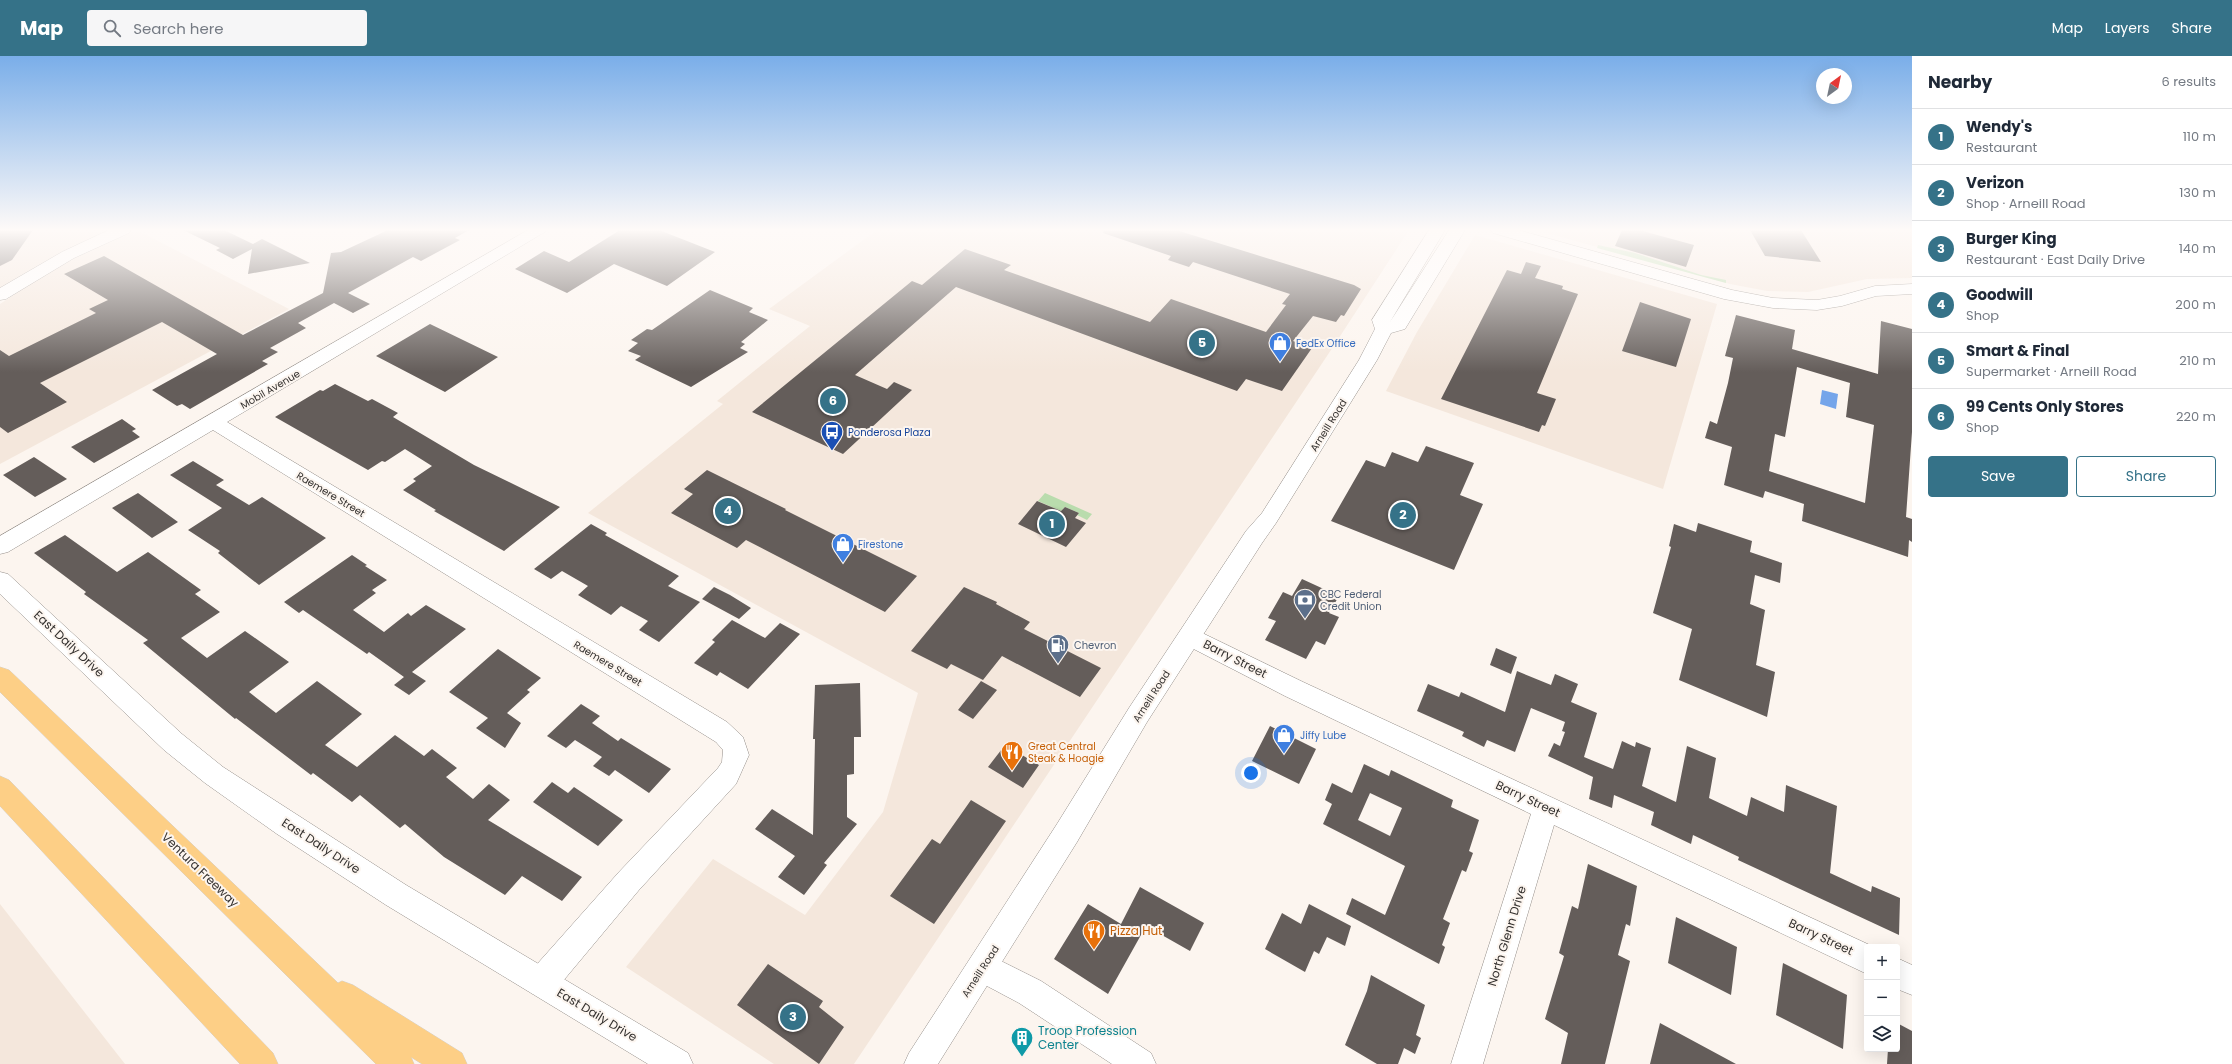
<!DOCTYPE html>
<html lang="en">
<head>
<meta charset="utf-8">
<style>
	:root { --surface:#fff; --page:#f6f6f7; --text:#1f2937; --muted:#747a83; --line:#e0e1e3; --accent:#357288 }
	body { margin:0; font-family:Poppins,sans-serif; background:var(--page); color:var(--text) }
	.controls { position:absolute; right:12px; bottom:12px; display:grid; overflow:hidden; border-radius:4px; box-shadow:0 4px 16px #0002 }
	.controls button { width:36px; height:36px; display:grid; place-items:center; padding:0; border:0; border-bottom:1px solid var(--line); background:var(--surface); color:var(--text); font:20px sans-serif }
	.compass { position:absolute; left:1816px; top:12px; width:36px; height:36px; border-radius:50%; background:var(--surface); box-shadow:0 4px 16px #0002; rotate:33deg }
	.you { position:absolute; left:1251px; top:717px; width:14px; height:14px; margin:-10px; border:3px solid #fff; border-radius:50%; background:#1a73e8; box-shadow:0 0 0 6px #1a73e833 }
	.badge { display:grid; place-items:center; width:26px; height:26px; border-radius:50%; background:var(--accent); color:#fff; font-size:13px; font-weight:700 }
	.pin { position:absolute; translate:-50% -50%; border:2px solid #fff; box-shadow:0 1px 4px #0006 }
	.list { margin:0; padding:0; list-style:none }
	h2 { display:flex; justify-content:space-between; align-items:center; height:52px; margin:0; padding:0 16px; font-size:17px }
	h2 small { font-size:13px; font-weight:400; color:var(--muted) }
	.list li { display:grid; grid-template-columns:26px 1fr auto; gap:12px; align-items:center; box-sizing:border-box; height:56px; padding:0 16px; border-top:1px solid var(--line) }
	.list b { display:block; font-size:15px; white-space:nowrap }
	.list p { margin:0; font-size:13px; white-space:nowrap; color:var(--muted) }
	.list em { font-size:13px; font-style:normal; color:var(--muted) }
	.actions { display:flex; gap:8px; padding:12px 16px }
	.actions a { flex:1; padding:9px 0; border:1px solid var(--accent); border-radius:4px; text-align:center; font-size:14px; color:var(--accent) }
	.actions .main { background:var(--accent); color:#fff }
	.icon { flex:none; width:22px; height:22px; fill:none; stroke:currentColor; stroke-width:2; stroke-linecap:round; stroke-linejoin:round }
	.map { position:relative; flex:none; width:1912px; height:1008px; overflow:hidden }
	header { display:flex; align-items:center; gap:24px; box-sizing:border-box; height:56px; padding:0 20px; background:var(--accent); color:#fff }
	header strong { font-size:19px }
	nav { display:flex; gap:22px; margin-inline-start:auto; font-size:14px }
	.search { width:280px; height:36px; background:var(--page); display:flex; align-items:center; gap:10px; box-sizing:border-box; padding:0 14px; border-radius:4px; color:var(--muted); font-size:15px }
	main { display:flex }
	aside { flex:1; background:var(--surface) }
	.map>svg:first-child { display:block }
	.built { fill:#f4e7dc }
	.green { fill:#b9dcad }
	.water { fill:#75a5ea }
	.building { fill:#645d5a; fill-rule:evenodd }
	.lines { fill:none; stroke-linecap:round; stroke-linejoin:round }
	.street-casing { stroke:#948e89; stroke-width:1 }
	.secondary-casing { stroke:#948e89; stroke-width:1 }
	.highway-casing { stroke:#d2d1d1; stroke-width:1 }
	.street { fill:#fff; fill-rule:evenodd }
	.secondary { fill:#fff; fill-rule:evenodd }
	.highway { fill:#fdcf86; fill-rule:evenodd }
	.labels { text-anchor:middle; stroke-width:4; stroke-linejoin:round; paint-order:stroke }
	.shop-label { font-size:10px; fill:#366cbe; stroke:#fcf5ef; text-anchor:start }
	.street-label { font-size:10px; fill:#33302e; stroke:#fcf5ef }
	.transit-label { font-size:10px; fill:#164399; stroke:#fcf5ef; text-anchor:start }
	.service-label { font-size:10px; fill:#4e5e75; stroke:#fcf5ef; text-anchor:start }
	.food-label { font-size:10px; fill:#c56008; stroke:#fcf5ef; text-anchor:start }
	.near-street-label { font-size:12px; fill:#33302e; stroke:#fcf5ef }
	.near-food-label { font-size:12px; fill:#c56008; stroke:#fcf5ef; text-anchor:start }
	.near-culture-label { font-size:12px; fill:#0d838f; stroke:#fcf5ef; text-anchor:start }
</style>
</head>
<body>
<header>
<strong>Map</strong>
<div class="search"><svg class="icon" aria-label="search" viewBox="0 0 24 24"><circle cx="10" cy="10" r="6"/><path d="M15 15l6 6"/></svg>Search here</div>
<nav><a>Map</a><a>Layers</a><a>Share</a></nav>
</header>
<main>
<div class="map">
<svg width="1912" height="1008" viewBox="0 0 1912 1008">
	<rect width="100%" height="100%" fill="#fcf5ef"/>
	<!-- built -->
	<path class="built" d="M0,174H113L0,234Z
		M137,174L289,253L0,408V248L57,210Z
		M877,174H1409L1335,288L854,1008H774L626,911L713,803L805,859L883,756L918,637L588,457L723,348L717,345L810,270L769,253Z
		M1536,174H1912V222L1867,223L1808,236L1767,235L1730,228Z
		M1475,179L1717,248L1663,433L1386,335L1417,276Z
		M0,848L125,1008H0Z"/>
	<!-- green -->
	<path class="green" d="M1598,189L1635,197L1701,219L1726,224V227L1597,192Z
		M1045,437L1092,458L1087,464L1077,459L1079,457L1065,451L1061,455L1038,445Z"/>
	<!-- water -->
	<path class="water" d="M1822,334L1838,338L1836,353L1820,348Z"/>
	<!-- building -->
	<path class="building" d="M0,174H33L12,204L0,210Z
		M183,174H224L253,188L262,183L310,207L248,218L252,193L233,203L216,194L220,192Z
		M388,174H469L455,182L460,184L421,205L413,201L348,237L370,248L353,257L334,247L298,267L306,272L270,292L278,296L262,305L268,308L190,353L182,348L177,350L152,334L217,298L162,266L40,327L67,346L8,377L0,371V294L9,300L96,257L89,253L108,244L64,218L104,200L243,279L323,237L331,197L341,196Z
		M620,174H659L715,196L667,230L614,208L567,237L515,213L544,195L569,206Z
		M1104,174H1176L1354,229L1361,233L1344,260L1341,259L1336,266L1313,260L1293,285L1312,292L1282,335L1246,323L1237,335L956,231L855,319L887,333L894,326L912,334L843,398L752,356L912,225L922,229L965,193L1011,209L1004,214L1150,266L1171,243L1266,276L1286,249L1282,248L1290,238L1193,206L1189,211L1168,204L1171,200L1103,177Z
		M1622,174H1639L1694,189L1686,211L1615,190Z
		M1750,174H1801L1821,206L1765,200Z
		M1526,206L1541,210L1535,222L1563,230L1562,233L1578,238L1537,337L1556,343L1545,370L1542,369L1539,376L1441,343L1507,214L1521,218Z
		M710,234L753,252L749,256L768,264L741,286L745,288L740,292L748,296L691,331L635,304L641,300L628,295L638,287L631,284L647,273L652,274Z
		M1640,246L1691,263L1676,311L1622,295Z
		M1736,259L1795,274L1792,293L1878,318L1881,265L1912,273V376L1906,461L1912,463V486L1909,484L1908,501L1802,465L1804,448L1765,435L1763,442L1724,429L1732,391L1705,382L1710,365L1717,368L1728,327L1733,302L1725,300ZM1797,311L1850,327L1846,361L1874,369L1865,447L1769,415L1775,378L1785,381Z
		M430,268L498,301L445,336L376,300Z
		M335,328L368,345L372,343L398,357L393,361L474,409L560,451L504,495L434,455L436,454L403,434L416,425L413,423L432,410L405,393L385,406L382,405L368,414L275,361L320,334L323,335Z
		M122,363L136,373L132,375L140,381L94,407L71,391Z
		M1426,390L1474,407L1460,439L1483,448L1454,514L1331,465L1366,404L1385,411L1392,396L1418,406Z
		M34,401L67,423L35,441L3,419Z
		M193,405L224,424L216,429L249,449L262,441L326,482L259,529L218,497L220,495L188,474L222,452L170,419Z
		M707,414L786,453L785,454L917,520L885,556L746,484L737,492L671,457L693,438L684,433Z
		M138,437L178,466L152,482L112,452Z
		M1037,445L1061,455L1065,451L1079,457L1075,462L1086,467L1066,491L1018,468Z
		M1698,467L1752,485L1750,496L1782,507L1780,527L1755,519L1750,548L1765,554L1756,609L1775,616L1767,661L1679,624L1692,573L1653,557L1671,491L1669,490L1674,468L1696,476Z
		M591,468L607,477L605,479L679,520L668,530L700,546L659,586L639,574L648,565L621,550L611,559L578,539L588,530L562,515L551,523L534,513Z
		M65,479L117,516L148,496L201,534L195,538L220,556L181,582L207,602L245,575L289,606L249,636L276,657L317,625L362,658L325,689L357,711L395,679L424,700L432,693L457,712L446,721L473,743L489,728L510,744L488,764L582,821L562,845L522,820L505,839L444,801L405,768L400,772L360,739L352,746L313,717L311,719L236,662L235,663L143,587L148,584L84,538L86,536L34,497Z
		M352,499L367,509L365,510L387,524L372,534L376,537L353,554L384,576L408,557L411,560L426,549L466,573L412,616L426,625L409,639L394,629L404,621L369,596L367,598L303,554L299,557L284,546Z
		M1302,523L1339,540L1329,557L1339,561L1325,589L1316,585L1306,603L1265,584L1276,565L1268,562L1283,536L1292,540Z
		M714,531L730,539L751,552L739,563L702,543Z
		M964,531L997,546L996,548L1030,566L1024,573L1101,612L1080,641L1002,600L983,624L951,608L947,613L911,595Z
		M732,564L765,582L780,567L800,578L748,633L720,616L717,620L694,607L715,586L712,584Z
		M1496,592L1517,601L1511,618L1490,609Z
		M498,593L541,622L527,634L530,636L507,657L521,667L505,692L476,672L488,662L449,636Z
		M1517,615L1551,629L1555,618L1578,628L1571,646L1597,657L1584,701L1613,713L1622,685L1635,691L1636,686L1651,692L1642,730L1676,746L1687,690L1716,702L1709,742L1747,760L1751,741L1784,756L1786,729L1837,750L1830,817L1871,836L1872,830L1900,842L1899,879L1738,804L1739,801L1693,779L1691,788L1651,769L1654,756L1614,739L1612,752L1589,743L1593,721L1548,700L1554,687L1560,690L1565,676L1562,675L1565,666L1531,652L1515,696L1487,684L1484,691L1462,680L1464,676L1417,655L1428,628L1459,641L1461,636L1505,656Z
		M981,625L997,634L973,663L958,654Z
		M860,627L861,681H854V718L847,719V761L857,768L824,807L827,809L804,839L778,821L795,800L755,773L772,753L813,779L815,683H813L815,629Z
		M581,648L600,660L592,667L618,685L621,682L671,713L649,737L615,714L609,720L593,710L602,701L575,684L566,692L547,680Z
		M1270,670L1316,693L1299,728L1252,705Z
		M1005,689L1039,709L1023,732L988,711Z
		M1364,708L1389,720L1391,714L1453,744L1451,751L1479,764L1469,795L1473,797L1466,816L1462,814L1443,863L1450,867L1442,889L1445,891L1439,908L1346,858L1352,842L1385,859L1405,810L1323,768L1332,748L1325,744L1332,727L1352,737ZM1370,737L1402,752L1390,780L1358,764Z
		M552,726L568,737L574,731L623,764L598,790L533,746Z
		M971,744L1006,765L934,868L890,840L932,783L940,788Z
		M1588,808L1637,830L1630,870L1626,868L1618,899L1630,905L1605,1008H1561L1568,977L1545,963L1564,900L1559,897L1572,850L1578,853Z
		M1140,831L1204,867L1190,895L1146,870L1108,938L1054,903L1088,848L1121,868Z
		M1309,848L1351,870L1345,890L1327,881L1319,898L1314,895L1305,916L1265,893L1282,857L1301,868Z
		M1676,861L1737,891L1731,939L1668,907Z
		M1783,907L1847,939L1843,993L1776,959Z
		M768,908L823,945L819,951L844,971L819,1008L737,949Z
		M1371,919L1425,949L1416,979L1421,982L1415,998L1404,992L1398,1008H1377L1345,989L1367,935Z
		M1660,967L1736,1008H1650Z
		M1897,967L1912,975V1008H1887L1888,993H1897Z"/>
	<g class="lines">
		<!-- street casing -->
		<g class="street-casing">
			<path id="street" d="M109,174H131L129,177L74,202L6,243L0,244V232L62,196Z
				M528,174H548L227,366L727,666L743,681L749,699L736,728L639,834L553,937L542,941L531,937L527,926L531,915L619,816L718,712L722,706L723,694L716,686L213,374L8,496L0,498V480Z
				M1491,174H1518L1732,234L1773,242L1817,244L1840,240L1875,230L1912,228V238L1876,240L1842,250L1817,254L1773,252L1724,243L1493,177Z
				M1190,571L1303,626L1874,891H1867V918L1554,769L1483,1008H1451L1531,758L1285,640L1182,587L1178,580L1182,573Z
				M983,896L1041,925L1151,997L1156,1008H1112L1019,947L972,922L968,911L972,900Z
				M1897,902L1912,909V939L1897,933Z"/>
		</g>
		<!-- secondary casing -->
		<g class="secondary-casing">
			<path id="secondary" d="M1429,174H1445L1390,266L1449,174H1465L1405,273L1391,277L1377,304L1276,467L1262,487L1147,666L1077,786L938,1008H904L909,997L1057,768L1129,652L1246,475L1262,457L1359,304L1375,273L1372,264Z
				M0,516L8,518L182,678L223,711L406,829L688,997L693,1008H648L386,849L277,778L205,727L164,694L0,538Z"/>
		</g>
		<!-- highway casing -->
		<g class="highway-casing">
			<path id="highway" d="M0,611L9,614L338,927L342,925L353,929L462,997L467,1008H422L411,1001L414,1008H376L0,636Z
				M0,720L9,724L273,997L278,1008H240L0,750Z"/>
		</g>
		<!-- street -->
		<use href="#street" class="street"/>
		<!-- secondary -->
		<use href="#secondary" class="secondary"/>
		<!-- highway -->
		<use href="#highway" class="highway"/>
	</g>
	<!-- sky -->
	<linearGradient id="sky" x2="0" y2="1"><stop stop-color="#7aaee9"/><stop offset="0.55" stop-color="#fefaf8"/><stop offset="1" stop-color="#fefaf8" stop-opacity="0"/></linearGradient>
	<rect width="1912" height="316" fill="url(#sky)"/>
	<!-- icons -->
	<defs>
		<g id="shop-pin" transform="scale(1.15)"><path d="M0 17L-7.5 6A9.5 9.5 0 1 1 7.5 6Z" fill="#3f7fe0" stroke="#fcf5ef"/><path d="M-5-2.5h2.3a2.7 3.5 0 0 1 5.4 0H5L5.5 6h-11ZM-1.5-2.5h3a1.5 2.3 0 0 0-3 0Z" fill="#fff"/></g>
		<g id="bus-pin" transform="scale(1.15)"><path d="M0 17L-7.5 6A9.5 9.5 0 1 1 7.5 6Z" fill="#1a4fb4" stroke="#fcf5ef"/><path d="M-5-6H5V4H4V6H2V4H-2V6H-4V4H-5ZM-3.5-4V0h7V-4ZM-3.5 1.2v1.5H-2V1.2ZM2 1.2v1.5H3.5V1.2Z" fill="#fff"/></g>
		<g id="bank-pin" transform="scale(1.15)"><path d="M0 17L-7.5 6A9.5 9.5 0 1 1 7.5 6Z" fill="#5c6f8a" stroke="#fcf5ef"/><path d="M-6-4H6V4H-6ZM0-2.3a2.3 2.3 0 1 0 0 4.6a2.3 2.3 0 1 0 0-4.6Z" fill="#fff"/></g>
		<g id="fuel-pin" transform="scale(1.15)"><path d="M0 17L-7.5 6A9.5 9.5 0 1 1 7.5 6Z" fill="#5c6f8a" stroke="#fcf5ef"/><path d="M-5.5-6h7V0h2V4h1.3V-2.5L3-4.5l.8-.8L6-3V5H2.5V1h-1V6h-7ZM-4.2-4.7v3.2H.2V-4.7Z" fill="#fff"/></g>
		<g id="restaurant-pin" transform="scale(1.15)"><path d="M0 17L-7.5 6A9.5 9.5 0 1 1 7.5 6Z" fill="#e8710a" stroke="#fcf5ef"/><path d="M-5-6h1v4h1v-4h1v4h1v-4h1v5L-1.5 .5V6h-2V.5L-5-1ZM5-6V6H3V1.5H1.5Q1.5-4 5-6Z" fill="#fff"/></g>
		<g id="building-pin" transform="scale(1.15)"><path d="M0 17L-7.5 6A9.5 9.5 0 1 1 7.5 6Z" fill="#0f9aa8" stroke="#fcf5ef"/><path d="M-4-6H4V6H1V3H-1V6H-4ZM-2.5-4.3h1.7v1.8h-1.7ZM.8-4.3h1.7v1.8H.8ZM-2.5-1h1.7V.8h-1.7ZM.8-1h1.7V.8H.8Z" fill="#fff"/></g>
	</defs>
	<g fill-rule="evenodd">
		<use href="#shop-pin" x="1280" y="287"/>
		<use href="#bus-pin" x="832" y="376"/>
		<use href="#shop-pin" x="843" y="488"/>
		<use href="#bank-pin" x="1305" y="544"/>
		<use href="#fuel-pin" x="1058" y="589"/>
		<use href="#shop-pin" x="1284" y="679"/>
		<use href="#restaurant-pin" x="1012" y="696"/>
		<use href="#restaurant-pin" x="1094" y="875"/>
		<use href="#building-pin" x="1022" y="982"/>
	</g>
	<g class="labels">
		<!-- shop labels -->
		<g class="shop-label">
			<text x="1296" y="291">FedEx Office</text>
			<text x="858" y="492">Firestone</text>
			<text x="1300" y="683">Jiffy Lube</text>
		</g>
		<!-- street labels -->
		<g class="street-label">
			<text transform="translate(270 333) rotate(-30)" y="4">Mobil Avenue</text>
			<text transform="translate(1328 369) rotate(-58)" y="4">Arneill Road</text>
			<text transform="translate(331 438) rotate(31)" y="4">Raemere Street</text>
			<text transform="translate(608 607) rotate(31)" y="4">Raemere Street</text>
			<text transform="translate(1151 640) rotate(-57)" y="4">Arneill Road</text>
			<text transform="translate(980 915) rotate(-57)" y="4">Arneill Road</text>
		</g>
		<!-- transit labels -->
		<g class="transit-label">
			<text x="848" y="380">Ponderosa Plaza</text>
		</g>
		<!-- service labels -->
		<g class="service-label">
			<text x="1320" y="542">CBC Federal<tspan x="1320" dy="12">Credit Union</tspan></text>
			<text x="1074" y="593">Chevron</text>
		</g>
		<!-- food labels -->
		<g class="food-label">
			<text x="1028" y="694">Great Central<tspan x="1028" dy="12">Steak &amp; Hoagie</tspan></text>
		</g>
		<!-- near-street labels -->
		<g class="near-street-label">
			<text transform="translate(69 588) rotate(43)" y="4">East Daily Drive</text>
			<text transform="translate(1235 603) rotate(27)" y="4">Barry Street</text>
			<text transform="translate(1528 743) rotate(25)" y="4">Barry Street</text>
			<text transform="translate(321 790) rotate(33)" y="4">East Daily Drive</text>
			<text transform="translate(200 814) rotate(44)" y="4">Ventura Freeway</text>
			<text transform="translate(1507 880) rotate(-73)" y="4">North Glenn Drive</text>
			<text transform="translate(1821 881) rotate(25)" y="4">Barry Street</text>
			<text transform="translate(597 959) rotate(31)" y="4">East Daily Drive</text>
		</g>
		<!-- near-food labels -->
		<g class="near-food-label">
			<text x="1110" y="879">Pizza Hut</text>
		</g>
		<!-- near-culture labels -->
		<g class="near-culture-label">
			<text x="1038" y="979">Troop Profession<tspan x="1038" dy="14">Center</tspan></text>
		</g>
	</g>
</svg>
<div class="controls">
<button>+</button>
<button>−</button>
<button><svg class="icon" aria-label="layers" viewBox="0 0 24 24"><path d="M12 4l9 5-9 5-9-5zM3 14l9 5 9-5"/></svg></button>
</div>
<svg class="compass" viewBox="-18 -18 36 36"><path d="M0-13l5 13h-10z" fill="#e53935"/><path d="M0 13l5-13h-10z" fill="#747a83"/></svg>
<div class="you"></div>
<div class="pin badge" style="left:1052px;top:468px">1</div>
<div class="pin badge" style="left:1403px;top:459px">2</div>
<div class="pin badge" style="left:793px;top:961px">3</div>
<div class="pin badge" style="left:728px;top:455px">4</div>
<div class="pin badge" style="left:1202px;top:287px">5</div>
<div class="pin badge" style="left:833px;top:345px">6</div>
</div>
<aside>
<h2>Nearby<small>6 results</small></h2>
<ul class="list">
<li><span class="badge">1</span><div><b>Wendy's</b><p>Restaurant</p></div><em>110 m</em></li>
<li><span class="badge">2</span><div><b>Verizon</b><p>Shop · Arneill Road</p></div><em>130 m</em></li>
<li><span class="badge">3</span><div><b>Burger King</b><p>Restaurant · East Daily Drive</p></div><em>140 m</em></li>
<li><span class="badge">4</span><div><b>Goodwill</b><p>Shop</p></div><em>200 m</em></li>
<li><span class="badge">5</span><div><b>Smart &amp; Final</b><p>Supermarket · Arneill Road</p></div><em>210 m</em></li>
<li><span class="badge">6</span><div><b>99 Cents Only Stores</b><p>Shop</p></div><em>220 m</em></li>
</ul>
<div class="actions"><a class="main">Save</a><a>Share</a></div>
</aside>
</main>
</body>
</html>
